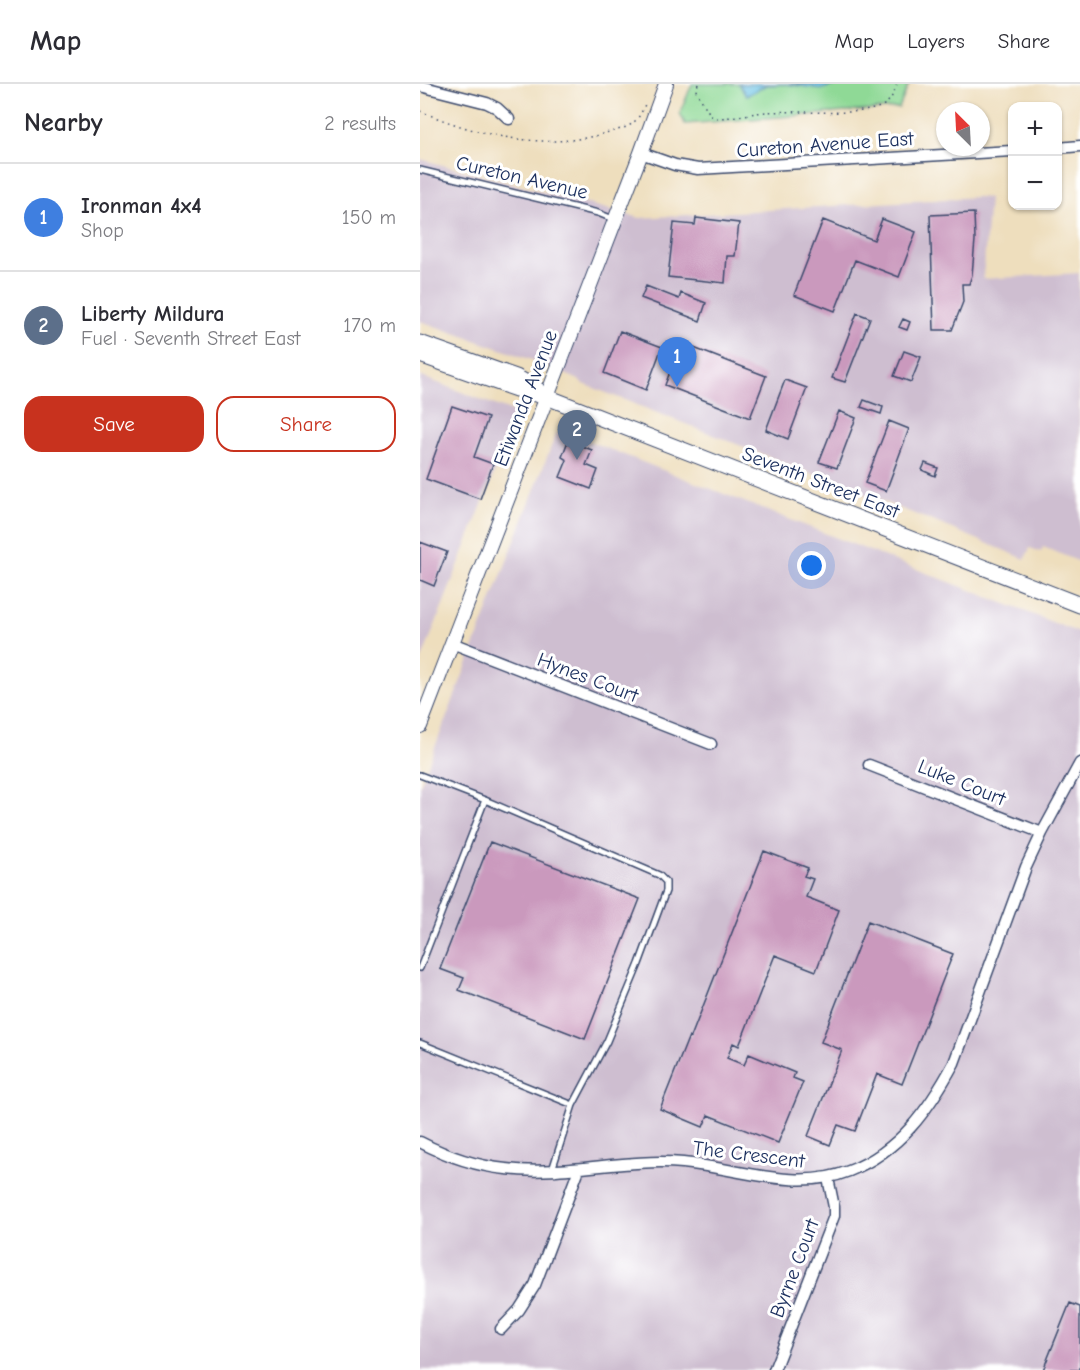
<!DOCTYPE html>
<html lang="en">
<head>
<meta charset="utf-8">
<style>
	:root { --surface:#fff; --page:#f2f2f3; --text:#2b2b33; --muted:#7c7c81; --line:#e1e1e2; --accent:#c8321e }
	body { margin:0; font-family:"Comic Neue",sans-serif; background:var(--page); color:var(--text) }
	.controls { position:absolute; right:18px; top:18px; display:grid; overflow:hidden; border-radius:12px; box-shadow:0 2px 4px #0004 }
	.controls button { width:54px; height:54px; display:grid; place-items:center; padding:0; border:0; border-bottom:2px solid var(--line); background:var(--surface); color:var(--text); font:30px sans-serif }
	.compass { position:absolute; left:516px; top:18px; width:54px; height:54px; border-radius:50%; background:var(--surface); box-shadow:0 2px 4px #0004; rotate:336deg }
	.you { position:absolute; left:392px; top:482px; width:21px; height:21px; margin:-15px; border:4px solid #fff; border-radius:50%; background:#1a73e8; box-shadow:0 0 0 9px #1a73e833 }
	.badge { display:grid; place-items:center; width:39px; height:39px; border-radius:50%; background:var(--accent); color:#fff; font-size:20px; font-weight:700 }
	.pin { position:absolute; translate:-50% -50px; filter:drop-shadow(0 2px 3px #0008) }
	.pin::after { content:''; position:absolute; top:32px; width:21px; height:18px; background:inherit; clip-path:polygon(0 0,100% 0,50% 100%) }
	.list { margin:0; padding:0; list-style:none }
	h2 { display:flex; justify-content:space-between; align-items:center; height:78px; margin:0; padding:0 24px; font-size:26px }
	h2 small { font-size:20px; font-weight:400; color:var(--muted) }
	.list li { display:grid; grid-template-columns:39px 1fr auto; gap:18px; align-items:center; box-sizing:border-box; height:108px; padding:0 24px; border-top:2px solid var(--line) }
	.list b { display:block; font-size:22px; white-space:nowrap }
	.list p { margin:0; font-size:20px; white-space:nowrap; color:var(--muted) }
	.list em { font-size:20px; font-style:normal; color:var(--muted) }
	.actions { display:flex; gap:12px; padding:18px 24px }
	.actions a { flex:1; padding:14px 0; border:2px solid var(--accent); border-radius:18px; text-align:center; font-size:21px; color:var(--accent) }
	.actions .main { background:var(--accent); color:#fff }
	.map { position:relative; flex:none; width:660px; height:1286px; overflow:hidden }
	header { display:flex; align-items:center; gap:36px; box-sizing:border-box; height:84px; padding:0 30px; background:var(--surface); border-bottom:2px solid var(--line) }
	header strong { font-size:28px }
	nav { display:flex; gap:33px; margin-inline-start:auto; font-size:21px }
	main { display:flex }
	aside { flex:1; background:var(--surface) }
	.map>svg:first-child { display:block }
	.industrial { fill:#cebed0 }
	.green { fill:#8fd996; stroke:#55847a; stroke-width:1.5 }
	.water { fill:#66c1e4; stroke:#4078a1; stroke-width:1.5 }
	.building { fill:#ca99bd }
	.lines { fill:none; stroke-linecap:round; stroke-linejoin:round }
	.service-casing { stroke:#3b496c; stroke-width:8 }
	.minor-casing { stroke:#3b496c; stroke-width:13 }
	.tertiary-casing { stroke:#3b496c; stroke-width:16 }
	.secondary-casing { stroke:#3b496c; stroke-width:17 }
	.path { stroke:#3b496c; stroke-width:1.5; stroke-dasharray:1.5 4.5; stroke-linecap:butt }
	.service { stroke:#fff; stroke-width:5 }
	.minor { stroke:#fff; stroke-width:10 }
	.tertiary { stroke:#fff; stroke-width:14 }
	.secondary { stroke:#fff; stroke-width:15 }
	.labels { text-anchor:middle; stroke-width:6; stroke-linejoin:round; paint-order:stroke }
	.street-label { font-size:20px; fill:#1b2f5e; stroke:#fff }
</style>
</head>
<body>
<header>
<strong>Map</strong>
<nav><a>Map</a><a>Layers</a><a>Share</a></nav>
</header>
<main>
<aside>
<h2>Nearby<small>2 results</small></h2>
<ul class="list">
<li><span class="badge" style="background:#3f7fe0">1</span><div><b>Ironman 4x4</b><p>Shop</p></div><em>150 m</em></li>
<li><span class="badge" style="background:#5c6f8a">2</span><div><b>Liberty Mildura</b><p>Fuel · Seventh Street East</p></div><em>170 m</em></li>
</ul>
<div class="actions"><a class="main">Save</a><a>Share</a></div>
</aside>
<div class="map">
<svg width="660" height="1286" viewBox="0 0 660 1286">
	<rect width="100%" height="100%" fill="#fff"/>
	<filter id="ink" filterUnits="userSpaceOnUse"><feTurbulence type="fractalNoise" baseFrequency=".0167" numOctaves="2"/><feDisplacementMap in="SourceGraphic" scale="12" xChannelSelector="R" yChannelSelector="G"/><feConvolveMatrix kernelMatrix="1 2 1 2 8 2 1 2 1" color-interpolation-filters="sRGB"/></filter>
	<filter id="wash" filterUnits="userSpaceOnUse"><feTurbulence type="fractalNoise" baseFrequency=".008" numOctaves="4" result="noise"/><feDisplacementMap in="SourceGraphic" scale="24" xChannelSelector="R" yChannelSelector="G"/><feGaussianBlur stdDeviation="1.35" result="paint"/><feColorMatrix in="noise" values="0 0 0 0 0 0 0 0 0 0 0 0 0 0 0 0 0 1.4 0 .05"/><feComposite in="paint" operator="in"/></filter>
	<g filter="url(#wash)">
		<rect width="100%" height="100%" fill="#eedebd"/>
		<!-- industrial -->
		<path class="industrial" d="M0,75L220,134L557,113L569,114L563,195L659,189L660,478L623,463L621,468L610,464L605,475L515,438L161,299L159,296L115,277L0,237Z
			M0,292L93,328L96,333L0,580Z
			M143,347L660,549V1286H0V702L136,350Z"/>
		<!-- green -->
		<path class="green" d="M272,0H489L479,24L265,40L260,29Z"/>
		<!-- water -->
		<path class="water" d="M319,0H419L402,5L366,0L346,1L326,12Z"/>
		<g id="blocks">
			<!-- building -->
			<path class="building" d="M554,129L555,156L552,191L549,200H542L543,218L532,246H514L510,131Z
				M276,134L319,139L315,172H307L305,199L248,193L254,139L275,141Z
				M462,135L496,148L479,193L435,176L415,227L374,211L403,136L454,156Z
				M226,202L259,215L261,209L286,219L280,237L221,214Z
				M437,229L450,234L425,298L412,294Z
				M483,235L490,238L487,246L479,243Z
				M200,247L242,263L226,306L184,289Z
				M261,259L346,292L330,334L245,301Z
				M484,267L501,273L491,298L474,292Z
				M365,296L387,304L368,355L346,346Z
				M444,316L463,323L461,330L441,323Z
				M32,322L68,334L54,373L73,380L60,415L6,395Z
				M419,327L436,334L417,384L399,378Z
				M469,337L489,345L466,407L445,399Z
				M148,357L172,366L166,381L178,386L171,405L140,393L147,376L142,373Z
				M505,379L518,384L515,392L502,386Z
				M0,458L27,468L14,502L0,496Z
				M70,758L220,815L165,955L39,906L44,894L20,885Z
				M344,767L388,784L384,792L393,795L386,813L419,826L396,887L355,871L319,962L313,959L307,974L324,981L329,970L375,989L373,994L383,998L358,1059L288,1031L283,1043L240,1025L269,952L271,953Z
				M448,837L533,870L482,1000L457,990L435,1047L418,1041L410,1061L388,1052L422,966L401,958Z
				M650,1219L660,1223V1286H623Z"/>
		</g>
	</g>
	<g filter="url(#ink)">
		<use href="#blocks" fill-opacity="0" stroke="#3b496c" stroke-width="1.5"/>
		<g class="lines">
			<!-- service casing -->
			<g class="service-casing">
				<path id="service" d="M0,86L178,129L193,135
					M0,691L65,716L239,791L246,798V807L219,880L187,957L153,1021L132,1086
					M0,884L65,716
					M0,959L153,1021"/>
			</g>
			<!-- minor casing -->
			<g class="minor-casing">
				<path id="minor" d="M0,2L67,19L77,24L89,35
					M638,64L660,62
					M221,69L255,81L278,85L592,67
					M32,559L291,660
					M449,681L622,749
					M0,1058C27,1072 56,1082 86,1085C145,1092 204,1074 263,1079C317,1084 377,1108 429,1087C480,1067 509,1025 534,979L606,783L622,749L660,679
					M81,1245L99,1226L115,1201L159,1085
					M354,1286L414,1132V1123L408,1094"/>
			</g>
			<!-- tertiary casing -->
			<g class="tertiary-casing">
				<path id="tertiary" d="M0,642L221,69L246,0"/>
			</g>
			<!-- secondary casing -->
			<g class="secondary-casing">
				<path id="secondary" d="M0,259L96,293L117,305
					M0,271L96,305L127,313L660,521"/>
			</g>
			<!-- path -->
			<path class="path" d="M278,0L276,7L291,32L297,34C313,34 330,29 347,28C374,26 440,33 462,22C471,18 474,8 477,0
				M0,27C59,52 126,68 189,48C197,46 208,44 214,38C220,33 223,25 226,18"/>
			<!-- service -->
			<use href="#service" class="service"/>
			<!-- minor -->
			<use href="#minor" class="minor"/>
			<!-- tertiary -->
			<use href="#tertiary" class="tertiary"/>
			<!-- secondary -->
			<use href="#secondary" class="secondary"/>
		</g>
	</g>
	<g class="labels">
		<!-- street labels -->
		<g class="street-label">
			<text transform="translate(405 60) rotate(-4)" y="7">Cureton Avenue East</text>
			<text transform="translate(102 93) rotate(13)" y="7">Cureton Avenue</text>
			<text transform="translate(105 314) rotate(-69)" y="7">Etiwanda Avenue</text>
			<text transform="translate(401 398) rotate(21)" y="7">Seventh Street East</text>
			<text transform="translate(168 593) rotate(21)" y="7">Hynes Court</text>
			<text transform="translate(542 698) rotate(22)" y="7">Luke Court</text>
			<text transform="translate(329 1070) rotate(7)" y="7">The Crescent</text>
			<text transform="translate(374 1184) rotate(-69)" y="7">Byrne Court</text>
		</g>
	</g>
</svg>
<div class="controls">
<button>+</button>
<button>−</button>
</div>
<svg class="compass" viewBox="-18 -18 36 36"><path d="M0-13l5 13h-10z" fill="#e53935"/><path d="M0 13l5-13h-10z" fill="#7c7c81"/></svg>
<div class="you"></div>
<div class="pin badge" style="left:257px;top:303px;background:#3f7fe0">1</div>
<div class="pin badge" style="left:157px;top:376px;background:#5c6f8a">2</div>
</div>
</main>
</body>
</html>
